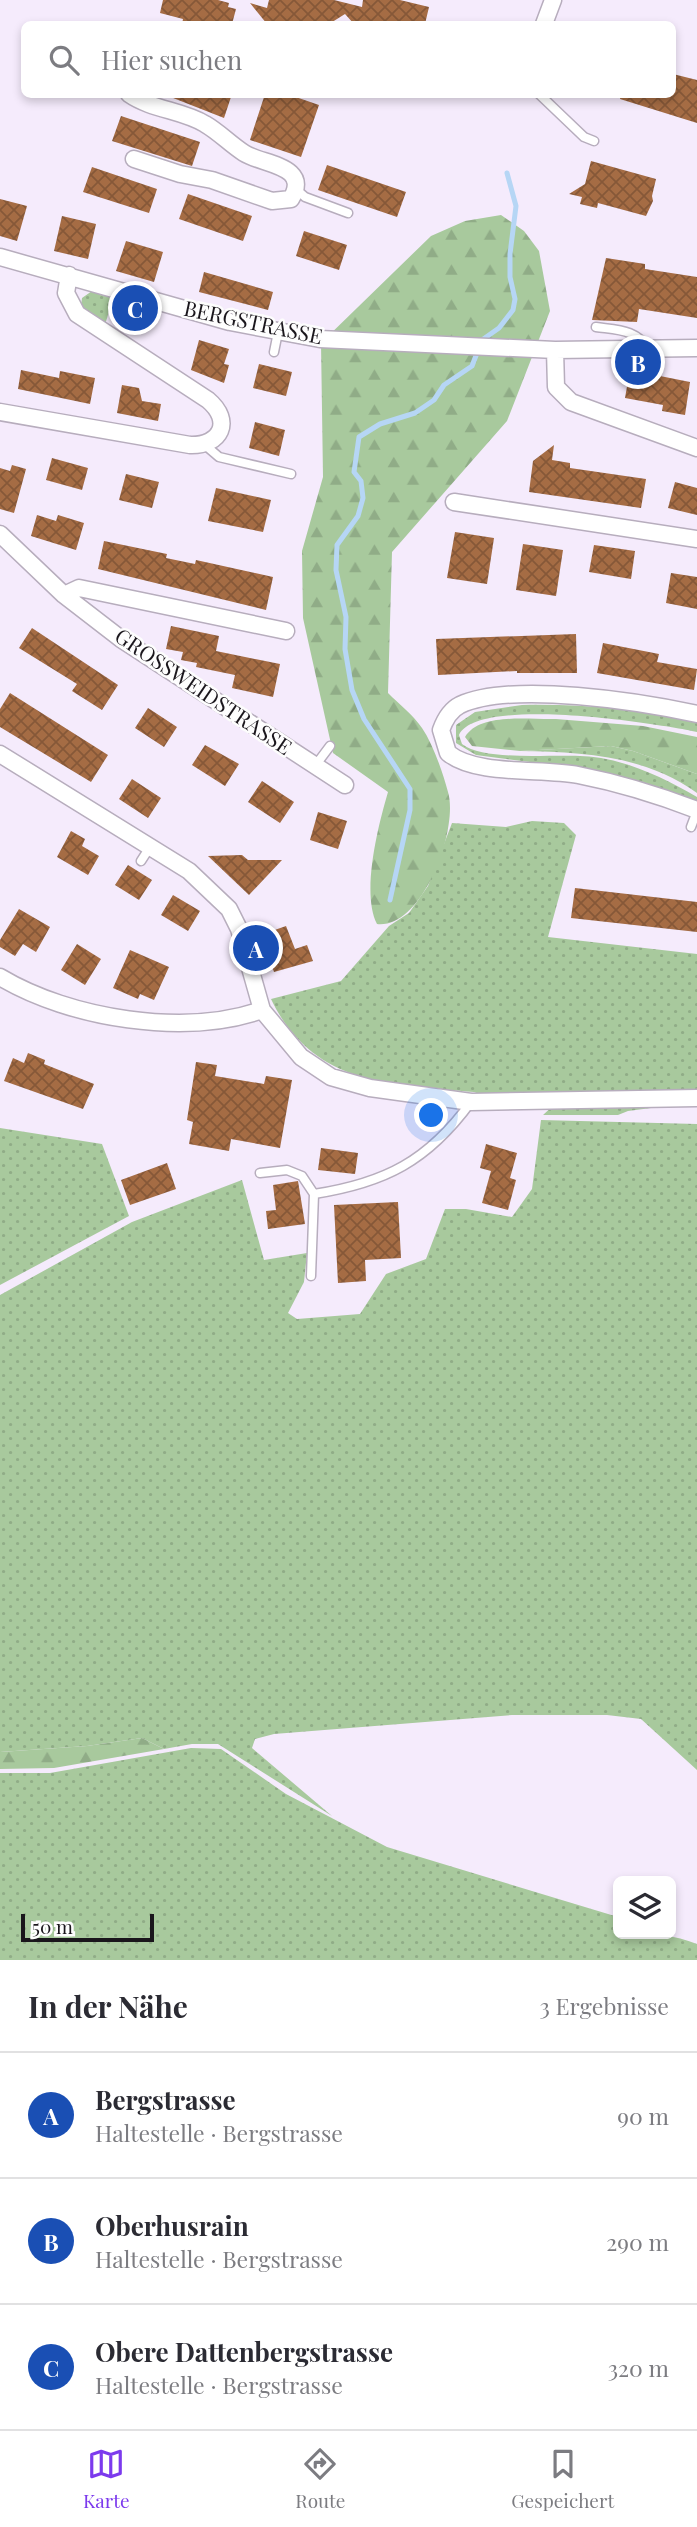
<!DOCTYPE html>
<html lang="de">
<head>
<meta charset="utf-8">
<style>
	:root { --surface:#fff; --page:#f7f7f7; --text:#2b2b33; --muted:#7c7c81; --line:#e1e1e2; --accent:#7c3aed }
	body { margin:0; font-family:"Playfair Display",serif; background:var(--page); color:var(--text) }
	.controls { position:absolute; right:21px; bottom:21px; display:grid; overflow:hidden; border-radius:10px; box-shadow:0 4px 10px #0003 }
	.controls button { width:63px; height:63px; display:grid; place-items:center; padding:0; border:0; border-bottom:2px solid var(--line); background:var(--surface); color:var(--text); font:35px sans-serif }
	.scale { position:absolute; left:21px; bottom:18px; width:133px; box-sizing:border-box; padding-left:7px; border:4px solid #1a161c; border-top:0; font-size:19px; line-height:24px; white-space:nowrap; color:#1a161c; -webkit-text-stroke:5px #fdfdfd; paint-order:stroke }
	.you { position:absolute; left:432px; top:1116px; width:24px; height:24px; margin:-18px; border:5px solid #fff; border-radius:50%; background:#1a73e8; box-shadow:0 0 0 10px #1a73e833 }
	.badge { display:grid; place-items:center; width:46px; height:46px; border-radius:50%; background:var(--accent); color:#fff; font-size:23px; font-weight:700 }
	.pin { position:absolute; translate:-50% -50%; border:4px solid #fff; box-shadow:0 2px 7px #0006 }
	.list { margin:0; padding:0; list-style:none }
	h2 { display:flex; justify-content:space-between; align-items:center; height:91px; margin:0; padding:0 28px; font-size:30px }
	h2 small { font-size:23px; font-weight:400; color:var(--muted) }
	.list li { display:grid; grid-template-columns:46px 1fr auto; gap:21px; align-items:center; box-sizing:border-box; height:126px; padding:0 28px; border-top:2px solid var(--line) }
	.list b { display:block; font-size:26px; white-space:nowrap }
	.list p { margin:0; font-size:23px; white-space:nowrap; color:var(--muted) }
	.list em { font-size:23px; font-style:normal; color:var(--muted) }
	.icon { flex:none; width:38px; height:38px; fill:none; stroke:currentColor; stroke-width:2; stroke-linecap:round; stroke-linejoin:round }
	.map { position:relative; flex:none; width:697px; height:1960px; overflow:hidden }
	.search { position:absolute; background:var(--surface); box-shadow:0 4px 10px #0003; left:21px; right:21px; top:21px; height:77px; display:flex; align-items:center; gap:18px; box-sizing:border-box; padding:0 24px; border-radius:10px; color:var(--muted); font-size:26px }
	.sheet { height:469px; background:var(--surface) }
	nav { display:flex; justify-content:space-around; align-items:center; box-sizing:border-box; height:98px; border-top:2px solid var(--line); background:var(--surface); font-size:19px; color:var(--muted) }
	nav a { display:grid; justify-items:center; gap:4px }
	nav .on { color:var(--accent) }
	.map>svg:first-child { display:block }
	.grass { fill:url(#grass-dots) }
	.forest { fill:url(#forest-firs) }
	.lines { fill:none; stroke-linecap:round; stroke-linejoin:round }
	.stream { stroke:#b6d6f5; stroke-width:5 }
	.building { fill:url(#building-cross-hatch) }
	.service-casing { stroke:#b7adbd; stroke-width:11 }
	.minor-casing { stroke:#b7adbd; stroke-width:19 }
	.service { stroke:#fff; stroke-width:8 }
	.minor { stroke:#fff; stroke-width:16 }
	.labels { text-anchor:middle; stroke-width:5; stroke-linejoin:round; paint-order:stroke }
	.street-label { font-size:21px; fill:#1a161c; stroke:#fdfdfd }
</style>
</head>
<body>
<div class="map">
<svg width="697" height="1960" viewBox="0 0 697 1960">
	<defs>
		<pattern id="grass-dots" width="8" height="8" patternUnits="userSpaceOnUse" patternTransform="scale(1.75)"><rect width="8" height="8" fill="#a8c99d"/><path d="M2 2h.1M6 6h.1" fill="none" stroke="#90ac87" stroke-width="1.8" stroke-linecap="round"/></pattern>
		<pattern id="forest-firs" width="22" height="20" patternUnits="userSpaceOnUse" patternTransform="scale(1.75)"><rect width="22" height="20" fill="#a8c99d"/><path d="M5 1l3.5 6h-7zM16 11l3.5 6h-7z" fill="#90ac87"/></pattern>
		<pattern id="building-cross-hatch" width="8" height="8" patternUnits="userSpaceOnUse" patternTransform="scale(1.75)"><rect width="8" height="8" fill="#a56c44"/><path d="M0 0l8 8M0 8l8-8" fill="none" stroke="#865838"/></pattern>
	</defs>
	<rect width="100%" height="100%" fill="#f5ebfc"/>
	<!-- grass -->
	<path class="grass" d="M92,291L108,296L112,301L105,325L81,306L82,298Z
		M522,705C581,704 640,708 697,723V732C659,724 478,695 459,735L462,744C488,764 567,751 601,758C635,764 668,780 697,797V801L600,771L476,755L456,743V725L475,712Z
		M611,746L633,751L697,774V793C644,755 582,752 520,751Z
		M532,821L564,823L576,835L548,937L697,954V1093L487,1097L474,1092C390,1085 312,1085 271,999L341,981L389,926L409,913L428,886L452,823L506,827Z
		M555,1104L674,1105L628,1111L618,1115H543Z
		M541,1120L697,1124V1770L641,1719L607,1715H512L274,1734L255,1739L252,1748L332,1816L218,1744H192L164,1749L142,1738L87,1746L0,1752V1295L132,1222L242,1180L264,1260L307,1253L304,1282L288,1313L297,1319L360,1314L386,1274L426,1259L445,1209H466L512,1217L532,1189Z
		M0,1128L102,1144L129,1216L0,1285Z
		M191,1748L221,1749L286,1794L387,1847L618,1917V1934C647,1934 670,1933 697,1944V1960H0V1773H50Z"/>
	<!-- forest -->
	<path class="forest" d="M501,215L524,231L539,251L550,311L507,421L392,552L388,693C399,704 413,715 422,728C433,744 443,773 448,792C459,828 423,929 377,924C361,893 378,826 388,792L333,753L303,618L302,551L323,477L321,343L431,236L465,221Z
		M556,719L643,726L697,737V774L633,751L611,746L520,751L472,746L465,737C480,712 530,720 556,719Z
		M142,1738L164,1749L54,1768L0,1769V1752L87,1746Z"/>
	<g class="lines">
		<!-- stream -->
		<path class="stream" d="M390,900L410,810V789L364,719L352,690L345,649L346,617L336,570L337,545L358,516L363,498L361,481L354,472L359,437L380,424L415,413L434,400L444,385L472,366L482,340L499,328L513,310L515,299L510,277V254L516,206L507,173"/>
	</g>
	<!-- building -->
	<path class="building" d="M163,0H218L229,3L228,7L236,9L232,24H182L183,19L160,13Z
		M269,0H334L362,7L363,0H400L429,7L425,24H354L345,14L329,24H267L250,3L267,8Z
		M673,74L697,80V123L620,99L621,94H673Z
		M163,94H232L224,118Z
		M265,94H287L319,105L301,157L250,140Z
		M121,116L200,142L192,166L112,141Z
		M591,161L656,179L652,196L653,201L646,216L598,203L597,208L580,204L582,197L569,194L585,184Z
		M327,165L406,192L397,217L318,190Z
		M92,167L157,189L149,213L83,192Z
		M188,194L252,216L243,241L179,219Z
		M0,199L27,206L17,241L0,236Z
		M62,216L96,224L88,259L54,251Z
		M304,231L347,245L339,270L296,256Z
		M126,241L163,252L154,282L116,271Z
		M606,258L645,264V269L697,277V318L639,309L637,322L592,320Z
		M204,272L273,292L268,310L199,292Z
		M199,340L229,349L224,364L229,365L224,383L191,370Z
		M259,364L292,372L286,396L253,388Z
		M21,370L59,378L60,371L95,378L90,404L18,389Z
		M650,374L690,382L685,415L662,411L663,405L625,398L629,375L649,378Z
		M122,385L139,388L142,401L161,404L158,421L117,413Z
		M255,422L285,430L279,456L249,448Z
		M554,445L552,460L570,463V468L646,479L641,508L529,492L533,461Z
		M52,458L88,468L82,490L46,480Z
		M12,465L26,469L14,513L0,509V468L10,471Z
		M126,474L159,482L152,508L119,500Z
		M675,482L697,488V515L668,508Z
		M216,488L271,500L263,532L208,521Z
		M37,515L56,521L58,515L84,523L76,550L31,536Z
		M455,532L494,538L487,584L447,578Z
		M104,541L167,554L166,558L195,564L196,560L273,577L266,610L98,569Z
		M523,544L563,550L556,596L516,590Z
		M594,545L635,551L631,579L589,572Z
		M671,573L697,577V609L666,603Z
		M171,626L219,636L216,651L280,664L273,697L232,688L235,675L196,667L197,663L181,660L183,652L166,649Z
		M32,628L118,685L102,710L72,691L77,684L19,648Z
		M576,634L577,673H517V671L438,675L436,639Z
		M603,643L659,654L657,662L697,669L694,690L597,673Z
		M10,693L108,755L91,782L0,727V709Z
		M148,708L177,727L164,747L135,728Z
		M205,745L239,764L225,786L192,765Z
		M132,779L161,798L148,818L119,799Z
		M262,781L294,802L280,823L248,802Z
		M318,812L347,821L338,849L310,840Z
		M71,831L85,839L82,846L99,856L88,875L57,857Z
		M242,855L248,860H282L249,895L208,856Z
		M128,865L152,880L139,900L115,885Z
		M575,888L697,902V932L571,918Z
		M173,895L200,911L188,931L161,915Z
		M19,909L50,927L36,952L23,944L15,956L0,947V940Z
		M286,926L295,949L307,945L313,961L274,972L266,950L274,947L269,932Z
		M77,944L101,959L85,985L61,970Z
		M130,950L169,967L154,1000L140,994L138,999L113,988Z
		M28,1053L45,1060L44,1064L94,1084L83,1109L4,1081L13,1058L24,1063Z
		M196,1062L217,1065L215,1076L264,1084L266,1076L292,1080L280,1148L231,1139L229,1151L189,1144L193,1122L187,1120Z
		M486,1144L517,1153L510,1178L516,1180L508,1210L482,1203L491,1171L480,1168Z
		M321,1148L358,1153L355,1174L318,1170Z
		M167,1163L176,1189L130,1205L121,1180Z
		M298,1181L305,1224L268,1229L266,1211L276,1210L273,1185Z
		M398,1202L401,1258L365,1260L366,1281L338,1283L334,1205Z"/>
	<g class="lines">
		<!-- service casing -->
		<g class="service-casing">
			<path id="service" d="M539,94L584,137L594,141
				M297,190L305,197L348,213
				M596,327C617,330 637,329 649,350
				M274,352L278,332
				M205,445L219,457L291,474
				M315,766L330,746
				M691,827L697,811
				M141,861L150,847
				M260,1173L287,1170L302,1176L314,1194L311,1276
				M314,1194C385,1183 428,1161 471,1102"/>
		</g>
		<!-- minor casing -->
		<g class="minor-casing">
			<path id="minor" d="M544,24L553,0
				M129,94C152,110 182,110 205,124C219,132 230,144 244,153C263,165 311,165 291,199L272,201L212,180L180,174L134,159
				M0,257L230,322L320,339L555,350L697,348
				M555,350L556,387L571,402L697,448
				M0,412L190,445C221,446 233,421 208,400L77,314L66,293L69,275
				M454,502L697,539
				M0,534L64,595L121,639L345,785
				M64,595L79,588L286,631
				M697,714C642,702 512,681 460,705C450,710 445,719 441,730L448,753C476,776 541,768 578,775C619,783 658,795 697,810
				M0,754L189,871L229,909L239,929L262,1010L301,1057L331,1077L370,1088L471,1102L697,1098
				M0,977C70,1019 185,1037 262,1010"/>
		</g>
		<!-- service -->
		<use href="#service" class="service"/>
		<!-- minor -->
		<use href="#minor" class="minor"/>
	</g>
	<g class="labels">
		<!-- street labels -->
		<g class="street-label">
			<text transform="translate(253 323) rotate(12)" y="7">BERGSTRASSE</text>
			<text transform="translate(203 692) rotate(34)" y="7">GROSSWEIDSTRASSE</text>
		</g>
	</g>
</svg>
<div class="controls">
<button><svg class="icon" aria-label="layers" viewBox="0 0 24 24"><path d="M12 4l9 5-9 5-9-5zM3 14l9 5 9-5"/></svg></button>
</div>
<div class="scale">50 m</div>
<div class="you"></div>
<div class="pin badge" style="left:256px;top:948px;background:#1a4fb4">A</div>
<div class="pin badge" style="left:638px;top:362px;background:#1a4fb4">B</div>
<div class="pin badge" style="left:135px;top:308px;background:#1a4fb4">C</div>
<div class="search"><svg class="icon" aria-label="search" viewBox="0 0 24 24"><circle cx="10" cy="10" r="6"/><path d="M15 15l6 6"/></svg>Hier suchen</div>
</div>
<section class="sheet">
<h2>In der Nähe<small>3 Ergebnisse</small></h2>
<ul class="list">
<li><span class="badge" style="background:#1a4fb4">A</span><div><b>Bergstrasse</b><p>Haltestelle · Bergstrasse</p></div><em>90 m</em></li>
<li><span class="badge" style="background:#1a4fb4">B</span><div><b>Oberhusrain</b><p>Haltestelle · Bergstrasse</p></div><em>290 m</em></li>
<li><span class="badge" style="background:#1a4fb4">C</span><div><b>Obere Dattenbergstrasse</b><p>Haltestelle · Bergstrasse</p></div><em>320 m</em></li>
</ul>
</section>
<nav>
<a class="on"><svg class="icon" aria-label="map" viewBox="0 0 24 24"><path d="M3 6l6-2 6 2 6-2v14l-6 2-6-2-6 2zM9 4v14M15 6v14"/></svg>Karte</a>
<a><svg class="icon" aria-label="directions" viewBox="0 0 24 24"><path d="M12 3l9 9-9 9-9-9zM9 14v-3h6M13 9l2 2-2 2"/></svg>Route</a>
<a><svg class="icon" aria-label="saved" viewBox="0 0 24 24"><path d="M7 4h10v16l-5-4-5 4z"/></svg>Gespeichert</a>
</nav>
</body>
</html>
